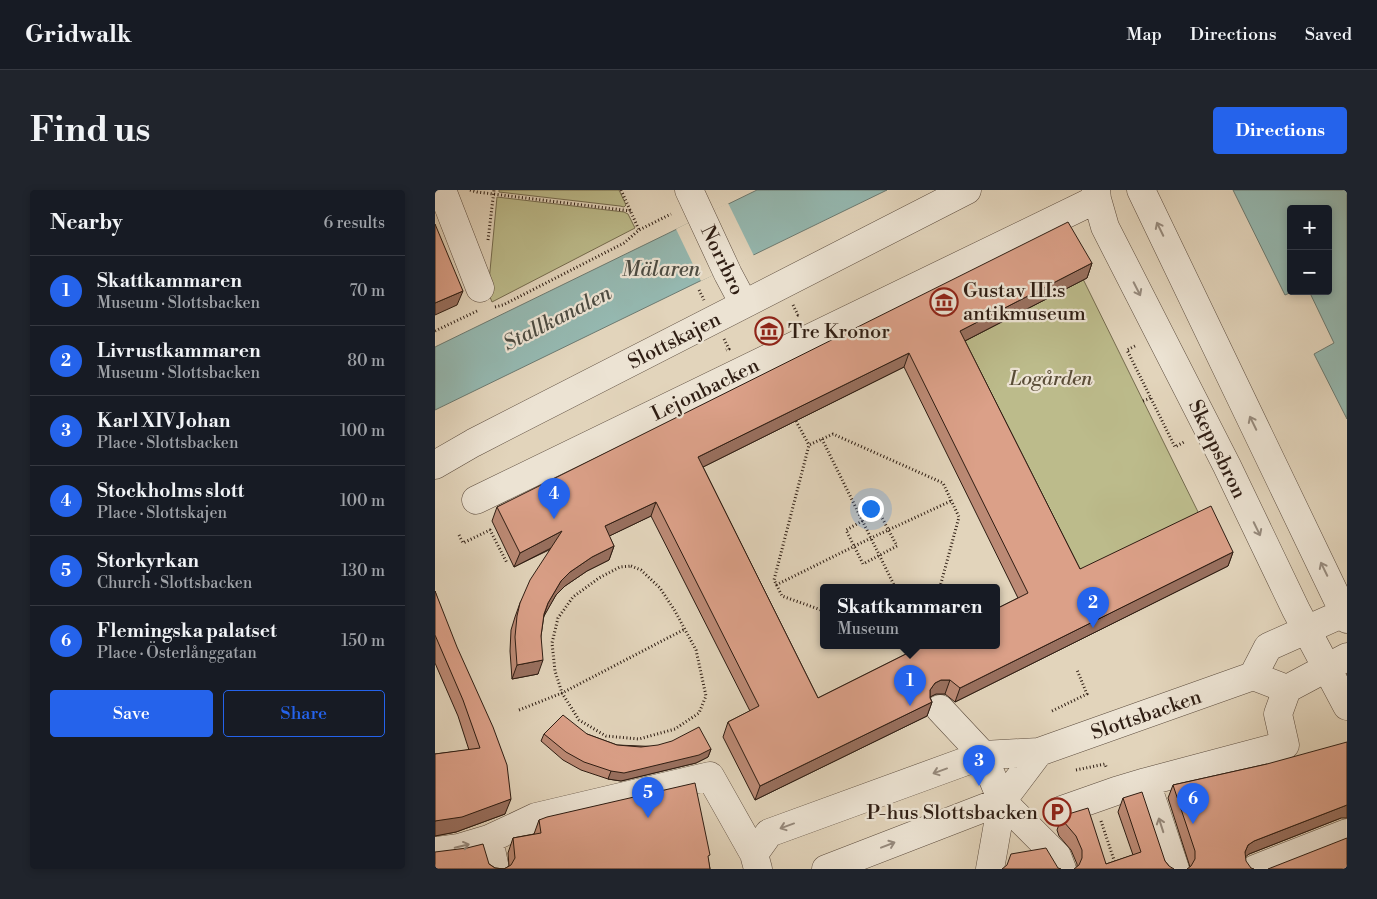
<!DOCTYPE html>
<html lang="en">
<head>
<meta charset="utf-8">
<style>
	:root { --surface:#171b24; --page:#20242c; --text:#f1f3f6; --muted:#9ea1a6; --line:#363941; --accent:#2563eb }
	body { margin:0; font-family:"Libre Bodoni",serif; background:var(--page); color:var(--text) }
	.controls { position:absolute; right:15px; top:15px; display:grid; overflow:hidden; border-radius:5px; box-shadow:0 2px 8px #0003 }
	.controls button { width:45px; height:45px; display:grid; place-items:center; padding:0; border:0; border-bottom:1px solid var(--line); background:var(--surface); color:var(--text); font:25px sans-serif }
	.you { position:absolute; left:435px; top:318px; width:18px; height:18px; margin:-12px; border:4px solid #fff; border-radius:50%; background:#1a73e8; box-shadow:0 0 0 8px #1a73e833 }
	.badge { display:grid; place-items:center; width:32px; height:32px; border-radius:50%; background:var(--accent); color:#fff; font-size:16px; font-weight:700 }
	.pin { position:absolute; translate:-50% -41px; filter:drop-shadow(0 1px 2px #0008) }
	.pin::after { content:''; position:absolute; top:26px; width:18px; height:15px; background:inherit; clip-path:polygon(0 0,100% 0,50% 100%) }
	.popup { position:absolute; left:385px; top:394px; width:180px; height:65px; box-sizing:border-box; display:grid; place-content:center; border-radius:5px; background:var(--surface); filter:drop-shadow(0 1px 4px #0005); font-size:16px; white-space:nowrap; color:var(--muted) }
	.popup b { font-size:19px; color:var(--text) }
	.popup::after { content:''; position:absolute; left:50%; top:100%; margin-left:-10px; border:10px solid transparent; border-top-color:var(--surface) }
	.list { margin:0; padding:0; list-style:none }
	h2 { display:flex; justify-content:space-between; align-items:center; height:65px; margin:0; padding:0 20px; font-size:21px }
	h2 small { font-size:16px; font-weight:400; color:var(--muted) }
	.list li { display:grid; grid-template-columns:32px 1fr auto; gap:15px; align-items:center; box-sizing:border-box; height:70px; padding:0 20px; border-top:1px solid var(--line) }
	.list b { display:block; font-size:19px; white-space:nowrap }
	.list p { margin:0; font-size:16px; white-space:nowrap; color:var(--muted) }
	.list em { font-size:16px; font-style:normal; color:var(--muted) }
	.actions { display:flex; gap:10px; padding:15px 20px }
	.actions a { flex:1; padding:11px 0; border:1px solid var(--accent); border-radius:5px; text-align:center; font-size:18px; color:var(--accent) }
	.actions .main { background:var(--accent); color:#fff }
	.map { position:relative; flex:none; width:912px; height:679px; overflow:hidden; border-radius:5px }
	header { display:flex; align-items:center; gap:30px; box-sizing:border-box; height:70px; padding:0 25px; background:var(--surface); border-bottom:1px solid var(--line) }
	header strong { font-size:24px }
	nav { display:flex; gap:28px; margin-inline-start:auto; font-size:18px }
	.intro { display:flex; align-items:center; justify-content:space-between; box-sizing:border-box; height:120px; padding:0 30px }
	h1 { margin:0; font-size:35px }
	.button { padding:12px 22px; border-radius:5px; background:var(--accent); color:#fff; font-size:18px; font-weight:700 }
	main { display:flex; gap:30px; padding:0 30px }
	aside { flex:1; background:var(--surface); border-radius:5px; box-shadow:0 2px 8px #0003 }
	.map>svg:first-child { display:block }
	.green { fill:#bcbb8b; stroke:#756c4f }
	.water { fill:#95b8b0; stroke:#6c7a71 }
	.pier { fill:#e2d4bb }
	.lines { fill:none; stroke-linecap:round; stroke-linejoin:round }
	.minor-casing { stroke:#5b4b3d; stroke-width:29 }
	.path { stroke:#2e1d13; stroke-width:3; stroke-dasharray:1 2.5; stroke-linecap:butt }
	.minor { stroke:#ece3d3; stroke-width:28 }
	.wall { fill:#bc8a75; stroke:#2e1d13; fill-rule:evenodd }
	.shaded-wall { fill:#99705f; stroke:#2e1d13 }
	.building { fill:#dba088; stroke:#2e1d13; fill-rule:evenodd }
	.oneway { stroke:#968a7d }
	.labels { text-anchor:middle; stroke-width:4.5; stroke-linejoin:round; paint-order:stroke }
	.street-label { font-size:20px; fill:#2e1d13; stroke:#ece3d3 }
	.poi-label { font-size:20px; fill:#2e1d13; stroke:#ece3d3; text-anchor:start }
	.park-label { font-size:20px; font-style:italic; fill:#594c37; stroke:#ece3d3 }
	.water-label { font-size:21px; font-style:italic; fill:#4d4c42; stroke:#ece3d3 }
</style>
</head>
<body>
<header>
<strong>Gridwalk</strong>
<nav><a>Map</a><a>Directions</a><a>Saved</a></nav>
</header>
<div class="intro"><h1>Find us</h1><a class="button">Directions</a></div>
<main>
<aside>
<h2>Nearby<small>6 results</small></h2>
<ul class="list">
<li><span class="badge">1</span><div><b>Skattkammaren</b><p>Museum · Slottsbacken</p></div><em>70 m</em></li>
<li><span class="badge">2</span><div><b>Livrustkammaren</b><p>Museum · Slottsbacken</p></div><em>80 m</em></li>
<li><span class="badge">3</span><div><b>Karl XIV Johan</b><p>Place · Slottsbacken</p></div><em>100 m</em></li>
<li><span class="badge">4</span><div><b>Stockholms slott</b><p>Place · Slottskajen</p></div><em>100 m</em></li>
<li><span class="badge">5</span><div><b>Storkyrkan</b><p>Church · Slottsbacken</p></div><em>130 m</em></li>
<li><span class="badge">6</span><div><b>Flemingska palatset</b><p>Place · Österlånggatan</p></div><em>150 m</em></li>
</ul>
<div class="actions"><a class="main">Save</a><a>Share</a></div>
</aside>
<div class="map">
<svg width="912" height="679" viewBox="0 0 912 679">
	<rect width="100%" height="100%" fill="#e2d4bb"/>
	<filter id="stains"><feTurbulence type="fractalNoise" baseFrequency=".004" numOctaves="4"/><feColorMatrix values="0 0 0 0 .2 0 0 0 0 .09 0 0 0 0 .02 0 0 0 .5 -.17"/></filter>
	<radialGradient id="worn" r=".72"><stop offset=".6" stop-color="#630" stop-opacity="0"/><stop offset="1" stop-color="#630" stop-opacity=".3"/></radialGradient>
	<!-- green -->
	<path class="green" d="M64,0H184L191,15L189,17L185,16L64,2Z
		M62,7L189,22L193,24L200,38L57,112L53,102Z
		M648,89L768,332L639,394L520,156Z"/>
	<!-- water -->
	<path class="water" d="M322,0H452L0,220V157Z
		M798,0H912V229L879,164L899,153L874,101H893V19H856V101H859L850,105Z"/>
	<!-- pier -->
	<path class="pier" d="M293,13L319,66L266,91L241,39Z"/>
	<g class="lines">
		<!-- minor casing -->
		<g class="minor-casing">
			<path id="minor" d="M7,0L45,98
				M254,0L293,84L309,114
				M661,0L662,9L670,37L792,276L861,420L912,516
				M706,0L912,429
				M0,275L38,253L532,0
				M41,310L662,9
				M909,423L833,457L818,486L852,499L912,467
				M505,519L548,565L567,611
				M711,592L740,679
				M627,620L681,601L711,592L850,555L843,524L852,499
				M54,649L60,679
				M0,661L24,658L54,649L101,627L275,586L319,664
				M323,679L319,664L334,643L548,565L604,562L818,486
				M391,679L567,611L604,562
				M555,679L567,611L622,666L627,679
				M820,679L912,643"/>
		</g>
		<!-- path -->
		<path class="path" d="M35,0L42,2L196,21
			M186,0L204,40
			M53,50L59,0
			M264,100L269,110
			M358,115L363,125L365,124
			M60,117L68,115L189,53L204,40L236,24
			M0,141L42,121
			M289,149L294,159L291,160
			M700,156L692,160L740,257L749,252
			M708,211L716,208
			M361,231L374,255
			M387,249L460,397
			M444,322L462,356L428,374L411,340Z
			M24,345L28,353L55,340L72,373
			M196,376L206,380L225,398L240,421L261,460L271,506L264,523L240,539L204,549L171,546L144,530L127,503L120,481L117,453L123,428L138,407L164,388L185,377Z
			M341,395L436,348L516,311
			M389,421L347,406L339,390L374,255L398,244L508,293L524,327L505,397
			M84,520L127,503L250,439
			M617,521L652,504L642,480
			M641,580L670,574L672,579
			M666,631L682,679"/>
		<!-- minor -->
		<use href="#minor" class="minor"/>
	</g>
	<!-- wall -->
	<path class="wall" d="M657,73L652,88L530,151L645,379L798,362L793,376L520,512L510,504H501L495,507L497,512L492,526L320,610L288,547L293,532L315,521L216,326L174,346L179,356L174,370L152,381L130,396L121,405L109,425L106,446L103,484L77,489L75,461L76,440L80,427L85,413L116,359L79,377L57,331L62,317ZM469,177L583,408L383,508L268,277Z
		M0,401L70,624L21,642L0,646V564L34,560L23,526L0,473Z
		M109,544H152L182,555L276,559L273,567L261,573L186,591L173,589L146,580L128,570L106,551Z
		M832,574L906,628L814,664L755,677L733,608L738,595Z
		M688,608L730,671L734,676L642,677V674L636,660L624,646L622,640L627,626L671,674L698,665L683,622Z
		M104,630L273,669L275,679H0L54,674L60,678L69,679L74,676L73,663L78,648L99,644Z"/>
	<!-- shaded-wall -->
	<path class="shaded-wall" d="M657,73L652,88L520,156L525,141Z
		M28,101L22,115L0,125V113Z
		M474,163L469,177L258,282L263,267Z
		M221,312L216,326L164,351L170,336Z
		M127,341L122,355L79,377L85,363Z
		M179,356L174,370L152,381L130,396L121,405L108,428L113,413L126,391L135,382L157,367Z
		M798,362L793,376L520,512L525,498Z
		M108,470L103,484L77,489L82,475Z
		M506,490H515L510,504H501L495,507V500L500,493Z
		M497,512L492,526L320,610L325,596Z
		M276,559L273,567L261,573L186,591L173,589L176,581Z
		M76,609L70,624L21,642L0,646V631Z
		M912,615V628H906L814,664L808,669L810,662L813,655L819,651Z"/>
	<!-- building -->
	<path class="building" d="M633,32L657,73L525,141L645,379L776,316L798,362L525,498L515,490H506L500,493L495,500V508L497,512L325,596L293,532L324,516L221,312L170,336L179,356L157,367L135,382L126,391L113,413L109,424L106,446L108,470L82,475L80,447L82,426L85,413L95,390L127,341L85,363L62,317ZM474,163L593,403L561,419V455H489L383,508L263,267Z
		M0,34L28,101L0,113Z
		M0,401L22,457L58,537L72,575L76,609L27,627L0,631V564L45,558L28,510L0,445Z
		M128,525L152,544L182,555L206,557L223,555L237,551L264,537L276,559L264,565L189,583L176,581L149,572L131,562L109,544Z
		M912,552V615L819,651L813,655L810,662L811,671L816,678L819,679H752L756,676L760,669V661L738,595L832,574Z
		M260,593L275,665L273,666L275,679H0V662L32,658L48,654L54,674L60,678L69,679L76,675L80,668L78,648L106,643L104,630L112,627Z
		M707,602L730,671L734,676L739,679H639L644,675L647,668V660L641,646L629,632L627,626L653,618L671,674L706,662L688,608Z
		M912,648V679H833Z
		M611,658L623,678L626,679H567L572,675L576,664Z"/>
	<!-- one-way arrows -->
	<defs><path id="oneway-shaft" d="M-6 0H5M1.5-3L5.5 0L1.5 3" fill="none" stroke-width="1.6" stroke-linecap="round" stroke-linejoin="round" transform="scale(1.25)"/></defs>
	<g class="oneway">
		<use href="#oneway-shaft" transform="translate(725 39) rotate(-116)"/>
		<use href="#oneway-shaft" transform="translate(702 99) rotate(63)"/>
		<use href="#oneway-shaft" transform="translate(818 233) rotate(-116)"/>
		<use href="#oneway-shaft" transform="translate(822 339) rotate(64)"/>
		<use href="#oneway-shaft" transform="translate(889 379) rotate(-116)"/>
		<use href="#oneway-shaft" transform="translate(505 581) rotate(160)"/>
		<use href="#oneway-shaft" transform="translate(726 635) rotate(-108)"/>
		<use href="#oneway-shaft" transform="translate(352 636) rotate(160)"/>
		<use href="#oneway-shaft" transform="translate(453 655) rotate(-21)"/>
		<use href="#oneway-shaft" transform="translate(27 656) rotate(-13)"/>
	</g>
	<!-- icons -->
	<defs>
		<g id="museum-ring" transform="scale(1.4375)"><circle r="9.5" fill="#ece3d3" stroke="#8f2418" stroke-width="1.5"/><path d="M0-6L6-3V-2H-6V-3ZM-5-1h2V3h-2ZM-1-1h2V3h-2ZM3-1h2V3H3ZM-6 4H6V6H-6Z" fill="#8f2418"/></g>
		<g id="parking-ring" transform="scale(1.4375)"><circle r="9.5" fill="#ece3d3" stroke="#8f2418" stroke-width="1.5"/><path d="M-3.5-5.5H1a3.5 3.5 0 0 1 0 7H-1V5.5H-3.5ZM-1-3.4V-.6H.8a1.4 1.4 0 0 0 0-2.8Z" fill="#8f2418"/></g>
	</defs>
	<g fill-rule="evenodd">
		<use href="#museum-ring" x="509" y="112"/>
		<use href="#museum-ring" x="334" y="141"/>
		<use href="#parking-ring" x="622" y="622"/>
	</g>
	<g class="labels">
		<!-- street labels -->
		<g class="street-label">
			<text transform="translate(288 70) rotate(64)" y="7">Norrbro</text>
			<text transform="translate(239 150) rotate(-27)" y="7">Slottskajen</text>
			<text transform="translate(270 199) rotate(-26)" y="7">Lejonbacken</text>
			<text transform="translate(783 259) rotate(64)" y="7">Skeppsbron</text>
			<text transform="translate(711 524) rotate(-19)" y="7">Slottsbacken</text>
		</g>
		<!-- poi labels -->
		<g class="poi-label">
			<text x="528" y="107">Gustav III:s<tspan x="528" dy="23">antikmuseum</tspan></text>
			<text x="353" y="148">Tre Kronor</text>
			<text x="603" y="629" text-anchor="end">P-hus Slottsbacken</text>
		</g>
		<!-- park labels -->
		<g class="park-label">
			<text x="616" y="195">Logården</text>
		</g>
		<!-- water labels -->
		<g class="water-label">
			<text x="226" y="86">Mälaren</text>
			<text transform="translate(122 128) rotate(-27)" y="7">Stallkanalen</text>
		</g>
	</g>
	<rect width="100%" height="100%" filter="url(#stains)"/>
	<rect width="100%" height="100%" fill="url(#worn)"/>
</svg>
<div class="controls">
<button>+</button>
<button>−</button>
</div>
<div class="you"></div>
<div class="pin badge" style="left:475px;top:516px">1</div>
<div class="popup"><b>Skattkammaren</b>Museum</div>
<div class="pin badge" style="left:658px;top:438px">2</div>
<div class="pin badge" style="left:544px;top:596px">3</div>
<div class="pin badge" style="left:119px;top:329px">4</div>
<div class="pin badge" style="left:213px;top:628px">5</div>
<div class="pin badge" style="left:758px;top:634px">6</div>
</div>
</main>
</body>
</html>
